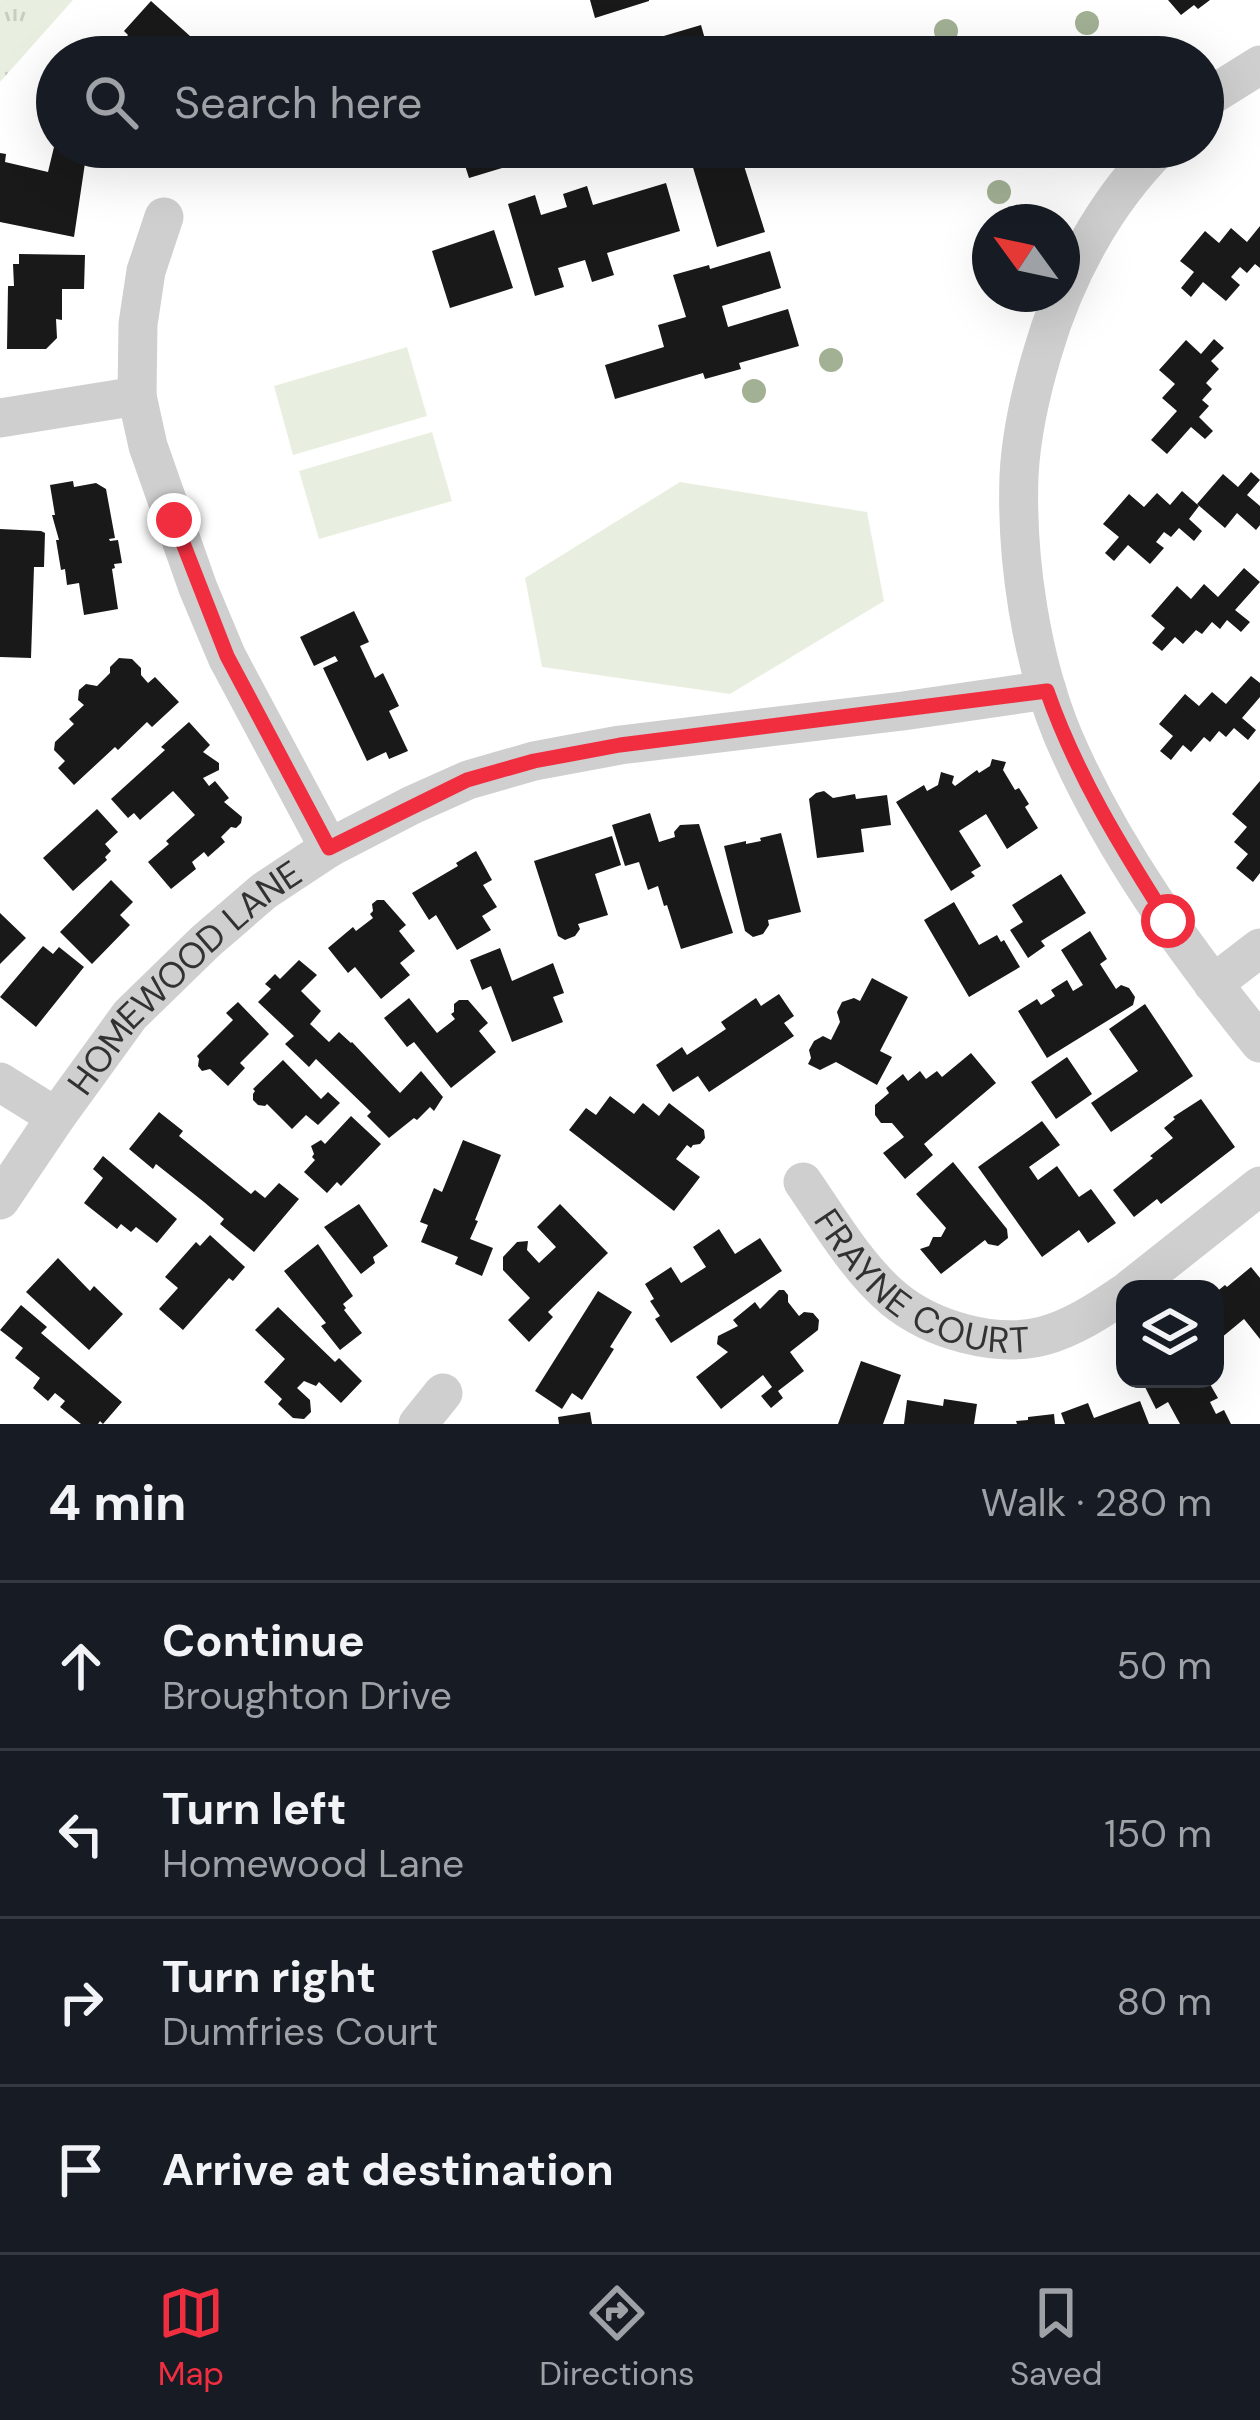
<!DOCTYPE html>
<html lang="en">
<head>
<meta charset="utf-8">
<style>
	:root { --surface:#171b24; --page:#20242c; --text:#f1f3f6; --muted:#9ea1a6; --line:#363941; --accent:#f02e40 }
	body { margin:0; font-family:"DM Sans",sans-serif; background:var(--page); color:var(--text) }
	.controls { position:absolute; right:36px; bottom:36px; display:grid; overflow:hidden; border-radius:24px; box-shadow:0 12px 48px #0002 }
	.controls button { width:108px; height:108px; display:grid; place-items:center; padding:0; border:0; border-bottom:3px solid var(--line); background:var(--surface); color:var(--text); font:60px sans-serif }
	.compass { position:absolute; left:972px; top:204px; width:108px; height:108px; border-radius:50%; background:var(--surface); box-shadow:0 12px 48px #0002; rotate:303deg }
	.stop { position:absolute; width:36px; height:36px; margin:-27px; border:9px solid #f02e40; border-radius:50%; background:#fff }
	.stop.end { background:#f02e40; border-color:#fff; box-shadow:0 3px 12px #0008 }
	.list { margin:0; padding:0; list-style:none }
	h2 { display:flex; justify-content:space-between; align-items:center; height:156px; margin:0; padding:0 48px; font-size:51px }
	h2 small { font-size:39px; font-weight:400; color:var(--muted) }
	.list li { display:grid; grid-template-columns:78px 1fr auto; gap:36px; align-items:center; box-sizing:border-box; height:168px; padding:0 48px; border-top:3px solid var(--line) }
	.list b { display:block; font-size:45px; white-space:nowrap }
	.list p { margin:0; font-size:39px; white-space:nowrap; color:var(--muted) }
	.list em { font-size:39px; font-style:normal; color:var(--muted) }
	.icon { flex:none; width:66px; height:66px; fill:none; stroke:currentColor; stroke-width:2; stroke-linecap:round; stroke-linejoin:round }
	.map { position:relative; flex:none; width:1260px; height:1424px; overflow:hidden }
	.search { position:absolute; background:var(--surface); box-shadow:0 12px 48px #0002; left:36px; right:36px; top:36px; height:132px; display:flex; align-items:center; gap:30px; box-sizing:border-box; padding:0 42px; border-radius:66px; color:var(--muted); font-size:45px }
	.sheet { height:828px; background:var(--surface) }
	nav { display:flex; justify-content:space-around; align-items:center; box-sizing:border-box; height:168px; border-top:3px solid var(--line); background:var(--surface); font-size:33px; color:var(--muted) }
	nav a { display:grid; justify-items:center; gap:6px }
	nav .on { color:var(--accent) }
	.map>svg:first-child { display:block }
	.grass { fill:url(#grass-tufts) }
	.pitch { fill:#e9efe0 }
	.building { fill:#191919 }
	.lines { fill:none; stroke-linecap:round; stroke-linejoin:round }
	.minor { stroke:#cfcfcf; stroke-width:39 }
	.tree { fill:#a2b194 }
	.route { stroke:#f02e40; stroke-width:15 }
	.labels { text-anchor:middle; stroke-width:12; stroke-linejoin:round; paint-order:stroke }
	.street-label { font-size:36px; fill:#323232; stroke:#fff }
</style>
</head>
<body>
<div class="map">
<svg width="1260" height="1424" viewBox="0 0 1260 1424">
	<defs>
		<pattern id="grass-tufts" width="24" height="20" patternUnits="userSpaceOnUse" patternTransform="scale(3)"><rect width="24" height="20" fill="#e9efe0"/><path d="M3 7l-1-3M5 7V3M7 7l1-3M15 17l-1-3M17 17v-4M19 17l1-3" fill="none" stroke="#c8cdc1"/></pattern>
	</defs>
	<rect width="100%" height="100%" fill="#fff"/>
	<!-- grass -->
	<path class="grass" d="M1,0H73L0,82V1Z"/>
	<!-- pitch -->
	<path class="pitch" d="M407,347L427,416L293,455L274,386Z
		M432,432L452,501L319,539L299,471Z
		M680,482L867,512L884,601L730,694L542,667L525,578Z"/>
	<!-- building -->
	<path class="building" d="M590,0H649V1L595,18Z
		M1168,0H1210L1198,9L1194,5L1181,15Z
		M151,1L190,36L171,57H128L117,48L128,35L124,31Z
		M701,25L710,57H606L603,47L638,37L640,43Z
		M54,147L82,151L79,163H85L74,237L0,222V153L6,154L5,162L48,172Z
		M459,147H495L502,168L469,178Z
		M700,147H738L765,232L717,247L688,151Z
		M666,183L680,231L607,253L614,275L592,282L585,260L558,268L564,287L535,296L508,204L535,195L541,215L567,207L563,194L587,186L593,205Z
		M1260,226V268L1255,264L1247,273L1240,267L1231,277L1240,285L1226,301L1203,282L1191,297L1181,288L1194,272L1180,261L1205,231L1219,243L1231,228L1247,242Z
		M494,230L513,288L450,308L432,251Z
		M770,251L781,288L722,306L728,327L788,309L799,346L739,363L741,369L705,379L703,373L615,399L605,365L664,347L658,325L686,317L673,275L709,265L710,269Z
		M19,254L85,255L84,289H62V320L56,319L57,338L46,349H7L8,286H14L13,264H19Z
		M1214,339L1224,348L1211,361L1219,369L1206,383L1212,389L1202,400L1209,406L1199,417L1213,431L1205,439L1191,427L1167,454L1151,440L1177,411L1162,398L1175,384L1159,370L1186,340L1201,354Z
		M1251,472L1260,480L1247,495L1260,506V525L1256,530L1237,513L1225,528L1197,504L1223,474L1238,487Z
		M73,481L74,487L96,483L106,489L115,538L109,539L110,541L118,540L122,563L114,564L115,568L112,569L118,609L84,615L79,583L67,585L65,569L61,570L56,540H59L52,515H55L50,485Z
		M1182,491L1199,506L1189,519L1202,531L1194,541L1179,528L1171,537L1164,532L1156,542L1164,548L1150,564L1128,545L1114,561L1105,553L1119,537L1103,524L1129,494L1144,507L1157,493L1170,505Z
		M0,529L41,531L45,533L44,567H34L31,658L0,657Z
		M1244,568L1260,582L1235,610L1250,622L1241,632L1227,620L1220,629L1212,622L1202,634L1196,630L1183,644L1175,637L1162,651L1152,643L1165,628L1151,616L1177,586L1191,599L1204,584L1218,597Z
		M354,611L369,642L360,646L375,678L383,673L399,706L389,711L408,751L389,759L386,752L367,761L323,668L338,661L335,656L314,666L300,637Z
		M119,658L132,659L141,668V675L148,683L155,677L179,702L152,727L147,722L118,750L115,747L74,785L58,768L65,761L54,750L55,742L74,724L69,719L84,705L78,700L79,690L86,684L97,686L110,673V667Z
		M1251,676L1260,683V697L1242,718L1256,730L1248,740L1234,728L1226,737L1219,731L1210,742L1204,737L1191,752L1183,745L1171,760L1160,751L1173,736L1159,724L1185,694L1199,706L1212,692L1226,704Z
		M189,722L210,745L203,752L219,763V770L203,778L209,786L215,781L229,798L224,802L242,817L241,823L236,828L231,827L221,837L225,842L208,857L204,852L192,862L196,869L171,889L148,862L169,844L166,841L195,815L173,791L140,820L134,813L128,818L111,799L165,750L161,747Z
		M992,759L1006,762L1003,770L1015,790L1019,788L1029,804L1025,807L1038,828L1007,849L986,814L959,831L981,866L971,872L975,876L951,891L896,802L924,785L927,791L938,785L941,772L954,776L952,783L955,786L977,770L979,773L990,766Z
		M1260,781V873L1253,882L1236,868L1248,854L1234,842L1247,827L1232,814Z
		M824,791L833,798L855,794L856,799L887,795L891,825L861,829L864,852L817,858L809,799L816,793Z
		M97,809L118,832L105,844L111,851L105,857L107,860L73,891L43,858Z
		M650,813L659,842L675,837L674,832L680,825L699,824L733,933L681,949L667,905L664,906L658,886L648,890L639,862L625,866L612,825Z
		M781,833L801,912L768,920L769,925L763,934L753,937L745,931L724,846L746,841V844L761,841L760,838Z
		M612,836L621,865L595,874L608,915L578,924L580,929L575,936L565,940L558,936L534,861Z
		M476,851L492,880L483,885L497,907L482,916L491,930L457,950L436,915L429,920L412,893L458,866L456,863Z
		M1061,874L1086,913L1041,941L1045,946L1028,958L1010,930L1023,922L1012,905Z
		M111,880L133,902L120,915L130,925L92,964L60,932Z
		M377,900H384L406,925L399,931L415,951L400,963L410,975L381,999L355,967L348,973L328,948L353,927L356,931L373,918L370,914L373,911L372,904Z
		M954,902L979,945L997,935L1001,942L1004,940L1020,967L969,997L924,920Z
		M0,913L26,938L0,964Z
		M1090,931L1107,959L1100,964L1116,989L1121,985L1129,988L1135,997L1133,1005L1047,1058L1018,1011L1037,999L1041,1005L1055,996L1051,990L1067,980L1073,991L1083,985L1061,950Z
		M43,946L53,954L59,947L84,967L36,1027L0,997Z
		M500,948L512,981L553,963L564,993L553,997L563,1022L512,1042L491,986L482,990L470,960Z
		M299,960L317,975L301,991L321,1011L310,1024L329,1042L339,1032L351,1043L352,1042L400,1093L421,1071L443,1097L434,1111L430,1107L417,1120L414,1118L389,1138L367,1116L371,1112L316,1059L309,1067L285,1044L294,1036L258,1002L271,989L265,984L275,974L280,979Z
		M872,978L908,997L880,1051L892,1057L877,1085L836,1062L820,1070L808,1064L811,1058L809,1050L814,1041L823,1036L831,1040L840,1022L837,1012L842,1002L854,998L860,1001Z
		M779,994L794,1016L784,1023L794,1036L709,1092L698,1076L673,1092L656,1065L682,1047L687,1055L726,1029L721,1022L756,998L761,1006Z
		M409,998L437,1033L455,1019L451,1014L454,1012V1004L459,1000H468L488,1023L479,1031L496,1052L451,1088L414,1042L407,1047L384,1018Z
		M238,1002L269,1034L240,1063L245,1068L228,1086L210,1069L202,1071L198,1066L199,1059L197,1056L233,1020L226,1013Z
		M1145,1004L1193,1076L1111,1132L1091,1103L1138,1071L1109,1029Z
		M971,1053L996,1083L924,1144L933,1155L905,1179L883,1153L904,1137L892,1123H881L875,1115V1105L889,1093L886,1088L903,1074L908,1081L920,1071L926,1079L937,1071L942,1077Z
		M1067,1057L1092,1094L1056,1119L1031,1082Z
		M283,1060L321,1099L328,1092L340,1103L318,1125L306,1115L292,1129L267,1104L265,1106L258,1105L253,1100V1094L255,1091L253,1089Z
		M610,1096L634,1114L643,1103L659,1116L669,1103L704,1130L705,1138L700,1144L693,1145L691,1148L687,1145L676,1159L700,1177L674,1211L569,1130L586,1108L596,1115Z
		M1201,1099L1235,1147L1161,1204L1157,1199L1134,1217L1113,1190L1153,1158L1150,1156L1173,1138L1164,1128L1175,1119L1173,1117Z
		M159,1112L183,1131L179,1136L251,1194L255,1190L265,1198L279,1183L299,1199L254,1252L220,1224L224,1219L204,1202L156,1164L153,1169L129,1149Z
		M351,1116L381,1144L341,1186L337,1182L327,1193L304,1172L315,1160L312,1157L314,1154L311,1146L321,1140L325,1144Z
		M1042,1121L1060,1145L1029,1167L1038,1180L1057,1166L1079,1197L1091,1189L1116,1223L1088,1243L1079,1230L1042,1257L978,1167Z
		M463,1140L501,1155L475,1220L478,1221L470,1239L493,1248L482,1276L455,1264L458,1257L421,1242L428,1225L420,1222L434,1188L442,1192Z
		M103,1156L177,1219L157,1243L136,1227L131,1232L121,1224L117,1229L84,1203L103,1178L93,1169Z
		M953,1162L1007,1229L1008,1238L998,1246L988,1244L985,1240L941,1274L920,1249L929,1246L933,1237H941L946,1228L916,1194Z
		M359,1204L388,1246L373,1257L375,1263L361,1274L324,1227Z
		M560,1204L608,1253L548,1312L553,1317L529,1342L508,1320L530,1298L503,1270V1257L517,1242L528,1241L527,1250L539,1263L556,1247L537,1227Z
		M719,1229L735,1254L760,1238L782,1271L671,1343L655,1319L660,1316L650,1301L654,1299L645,1284L671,1267L681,1283L706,1267L693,1247Z
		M210,1235L245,1267L233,1281L229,1278L183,1330L159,1309L178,1288L165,1277L196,1242L200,1246Z
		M318,1244L353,1296L343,1304L346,1308L344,1310L362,1333L340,1350L321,1326L326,1323L284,1271Z
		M58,1258L90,1291L94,1286L123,1314L89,1350L26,1292Z
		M1251,1267L1260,1278V1339L1244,1319L1215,1343V1293L1225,1285L1227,1287Z
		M779,1290H784L788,1295V1302L799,1316L804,1312L813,1313L819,1320L818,1330L790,1352L804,1371L778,1391L783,1398L771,1408L761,1396L772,1387L763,1375L721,1409L696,1377L728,1352L717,1344L718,1336L738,1326L733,1320L755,1302L760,1309Z
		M598,1291L632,1312L610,1347L614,1349L582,1400L572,1393L562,1409L535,1391Z
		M21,1305L47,1327L41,1333L122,1402L103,1424L100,1421L98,1424H81L60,1407L65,1401L55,1393L48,1401L33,1388L40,1378L15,1358L23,1348L0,1330Z
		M278,1307L335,1362L339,1358L362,1381L341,1403L319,1382L316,1386L304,1381L297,1388L310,1400L311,1412L304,1419L293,1418L278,1404L282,1399L264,1382L285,1359L255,1330Z
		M861,1361L901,1375L883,1424H838Z
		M1156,1379H1207L1218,1398L1210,1402L1216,1414L1224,1410L1231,1424H1180L1168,1402L1156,1409L1144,1385Z
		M944,1399L977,1404L974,1424H904L907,1400L943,1406Z
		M1140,1401L1149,1424H1065L1061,1413L1088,1403L1094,1418Z
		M590,1412L592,1424H559L558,1417Z
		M1054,1414L1055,1424H1017L1016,1421L1028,1420V1417Z"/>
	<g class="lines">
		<!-- minor -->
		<g class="minor">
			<path d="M1203,104L1212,95L1260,65"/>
			<path d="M1160,147C1104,203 1065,276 1043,351C1031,391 1021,434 1019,476C1016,559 1031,659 1063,736C1111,848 1184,949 1260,1043"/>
			<path d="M164,217L146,271L138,324L137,396L148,446L198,588L227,657L329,848"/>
			<path d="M0,418L137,396"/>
			<path d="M1213,984L1260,948"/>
			<path d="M0,1082L56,1117"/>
			<path id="s1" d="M803,1182C830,1221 857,1268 894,1299C932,1330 995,1348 1043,1336C1073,1328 1100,1310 1125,1293"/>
			<path id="s2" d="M0,1200L56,1117L130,1015L206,941L264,891L329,848L412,805L468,780L534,761L620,745L903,711L1047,690"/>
			<path d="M1130,1289L1260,1186"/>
			<path d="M418,1424L443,1393"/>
		</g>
	</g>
	<!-- trees -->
	<g class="tree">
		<circle cx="1087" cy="23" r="12"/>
		<circle cx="946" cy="31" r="12"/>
		<circle cx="999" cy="192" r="12"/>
		<circle cx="831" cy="360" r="12"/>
		<circle cx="754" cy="391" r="12"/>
	</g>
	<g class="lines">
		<!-- route -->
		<path class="route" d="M174,520L227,656L329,848L467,780L534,761L620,745L1047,691C1076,774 1121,847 1168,921"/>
	</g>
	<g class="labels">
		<!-- street labels -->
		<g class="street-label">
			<text dy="13" stroke="none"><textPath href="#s2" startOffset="291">HOMEWOOD LANE</textPath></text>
			<text dy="13" stroke="none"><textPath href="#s1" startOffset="165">FRAYNE COURT</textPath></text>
		</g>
	</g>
</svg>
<div class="controls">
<button><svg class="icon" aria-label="layers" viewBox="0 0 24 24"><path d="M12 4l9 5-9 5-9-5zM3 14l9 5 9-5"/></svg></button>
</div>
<svg class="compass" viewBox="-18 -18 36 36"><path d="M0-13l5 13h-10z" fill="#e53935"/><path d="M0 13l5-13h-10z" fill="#9ea1a6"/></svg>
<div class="stop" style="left:1168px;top:921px"></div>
<div class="stop end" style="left:174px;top:520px"></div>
<div class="search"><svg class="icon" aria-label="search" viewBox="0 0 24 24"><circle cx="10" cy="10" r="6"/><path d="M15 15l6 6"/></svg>Search here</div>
</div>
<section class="sheet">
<h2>4 min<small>Walk · 280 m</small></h2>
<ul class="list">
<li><svg class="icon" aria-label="ahead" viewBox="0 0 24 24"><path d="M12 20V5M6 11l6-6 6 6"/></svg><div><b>Continue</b><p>Broughton Drive</p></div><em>50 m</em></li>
<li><svg class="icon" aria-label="left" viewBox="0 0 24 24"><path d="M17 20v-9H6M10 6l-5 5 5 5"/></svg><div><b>Turn left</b><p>Homewood Lane</p></div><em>150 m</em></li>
<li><svg class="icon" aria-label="right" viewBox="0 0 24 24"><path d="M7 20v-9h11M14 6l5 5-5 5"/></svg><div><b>Turn right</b><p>Dumfries Court</p></div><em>80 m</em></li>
<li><svg class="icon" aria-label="arrive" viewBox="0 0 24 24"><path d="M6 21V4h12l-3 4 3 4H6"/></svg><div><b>Arrive at destination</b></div></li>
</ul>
</section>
<nav>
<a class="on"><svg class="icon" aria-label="map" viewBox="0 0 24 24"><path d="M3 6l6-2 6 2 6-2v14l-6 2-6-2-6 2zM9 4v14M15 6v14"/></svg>Map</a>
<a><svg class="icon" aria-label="directions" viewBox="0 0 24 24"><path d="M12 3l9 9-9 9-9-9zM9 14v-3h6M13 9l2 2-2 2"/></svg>Directions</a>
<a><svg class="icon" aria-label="saved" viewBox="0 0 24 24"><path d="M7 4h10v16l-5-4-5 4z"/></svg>Saved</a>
</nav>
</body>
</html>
